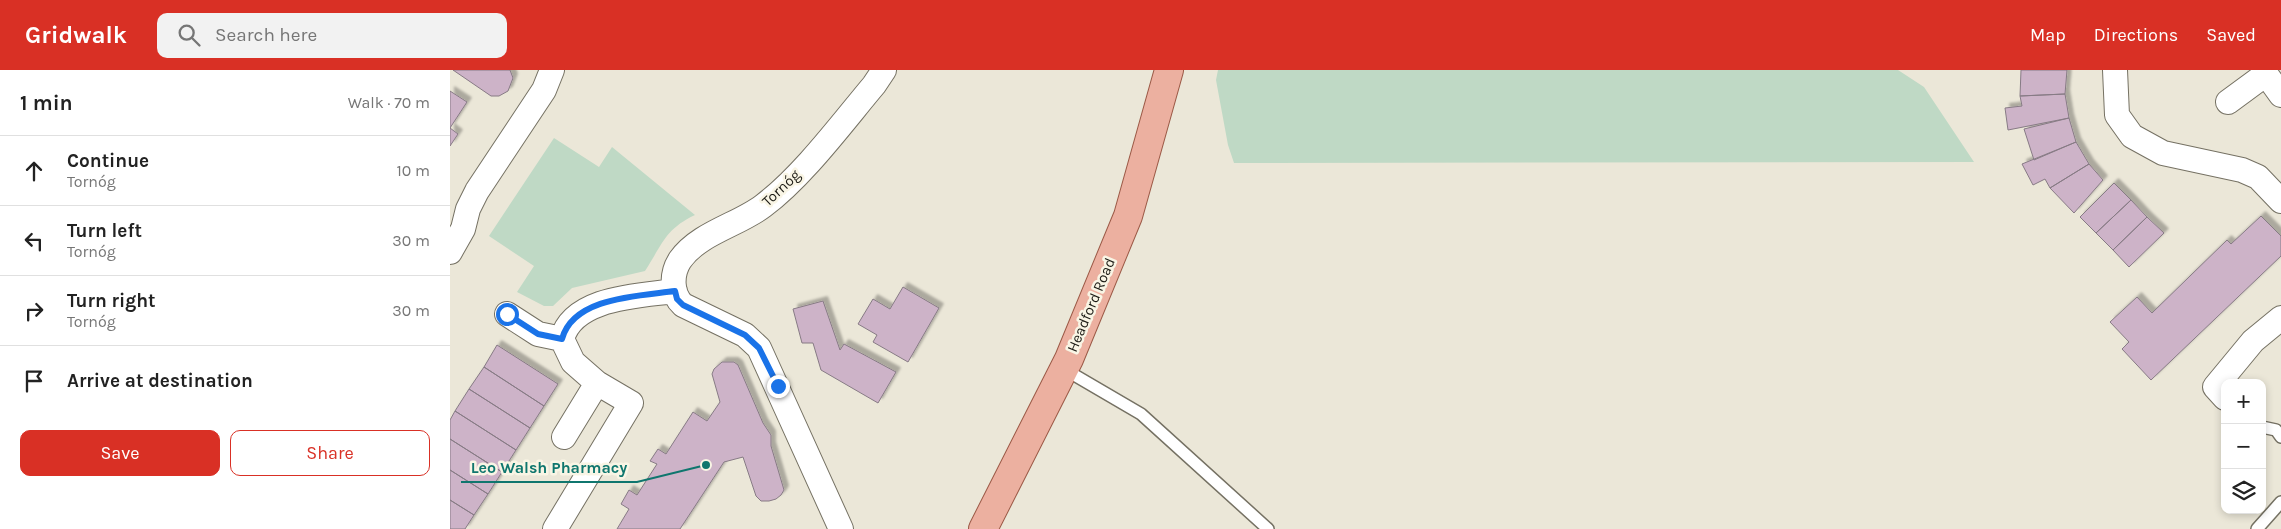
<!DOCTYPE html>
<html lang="en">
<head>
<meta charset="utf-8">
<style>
	:root { --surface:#fff; --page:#f2f2f2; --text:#222; --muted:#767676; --line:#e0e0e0; --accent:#d93025 }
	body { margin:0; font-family:Karla,sans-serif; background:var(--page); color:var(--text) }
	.controls { position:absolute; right:15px; bottom:15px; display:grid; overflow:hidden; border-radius:10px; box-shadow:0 2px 8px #0003 }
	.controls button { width:45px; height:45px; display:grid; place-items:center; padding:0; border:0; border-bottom:1px solid var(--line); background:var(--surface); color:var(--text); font:25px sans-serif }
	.stop { position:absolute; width:15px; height:15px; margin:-11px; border:4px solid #1a73e8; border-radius:50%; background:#fff }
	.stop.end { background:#1a73e8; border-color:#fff; box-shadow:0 1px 5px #0008 }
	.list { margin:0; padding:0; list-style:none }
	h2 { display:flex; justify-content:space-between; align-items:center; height:65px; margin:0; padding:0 20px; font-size:21px }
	h2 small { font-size:16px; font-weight:400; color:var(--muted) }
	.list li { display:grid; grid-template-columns:32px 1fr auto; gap:15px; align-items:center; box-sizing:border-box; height:70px; padding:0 20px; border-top:1px solid var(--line) }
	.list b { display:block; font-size:19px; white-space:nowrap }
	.list p { margin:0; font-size:16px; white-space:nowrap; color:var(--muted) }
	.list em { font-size:16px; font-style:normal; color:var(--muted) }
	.actions { display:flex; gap:10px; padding:15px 20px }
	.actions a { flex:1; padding:11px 0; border:1px solid var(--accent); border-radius:10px; text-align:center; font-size:18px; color:var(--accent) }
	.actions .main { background:var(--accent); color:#fff }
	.icon { flex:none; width:28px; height:28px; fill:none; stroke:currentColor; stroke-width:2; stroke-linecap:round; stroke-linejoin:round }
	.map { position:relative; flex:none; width:1831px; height:459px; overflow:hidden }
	header { display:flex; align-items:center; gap:30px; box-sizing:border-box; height:70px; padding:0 25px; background:var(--accent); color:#fff }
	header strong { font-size:24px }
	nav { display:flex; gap:28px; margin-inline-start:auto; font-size:18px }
	.search { width:350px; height:45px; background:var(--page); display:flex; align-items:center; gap:12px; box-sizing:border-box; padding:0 18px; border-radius:10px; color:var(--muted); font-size:19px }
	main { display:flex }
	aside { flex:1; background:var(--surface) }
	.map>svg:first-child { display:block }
	.green { fill:#bfd9c5 }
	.building { fill:#cdb3c8; stroke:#877b85; filter:url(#shadow) }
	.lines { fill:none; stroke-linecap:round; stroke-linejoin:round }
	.service-casing { stroke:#757163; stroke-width:14 }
	.minor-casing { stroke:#757163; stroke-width:26 }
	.primary-casing { stroke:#9b5946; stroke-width:30 }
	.service { stroke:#fff; stroke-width:11 }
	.minor { stroke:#fff; stroke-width:24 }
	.primary { stroke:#ecb0a0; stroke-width:28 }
	.route { stroke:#1a73e8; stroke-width:6 }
	.labels { text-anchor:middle; stroke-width:5; stroke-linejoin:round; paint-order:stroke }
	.street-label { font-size:15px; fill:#1a1913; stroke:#f9f5e5 }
	.leader { fill:none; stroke:#0f766e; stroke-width:2 }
	.callout-dot { fill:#0f766e; stroke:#f9f5e5; stroke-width:2 }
	.callout-label { font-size:16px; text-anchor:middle; font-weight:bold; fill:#0f766e; stroke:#f9f5e5; stroke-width:5; stroke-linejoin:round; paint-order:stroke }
</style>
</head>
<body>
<header>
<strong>Gridwalk</strong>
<div class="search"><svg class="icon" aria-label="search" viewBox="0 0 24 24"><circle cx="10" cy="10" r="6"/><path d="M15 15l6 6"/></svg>Search here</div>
<nav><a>Map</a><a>Directions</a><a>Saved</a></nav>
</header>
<main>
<aside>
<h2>1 min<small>Walk · 70 m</small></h2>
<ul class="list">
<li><svg class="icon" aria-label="ahead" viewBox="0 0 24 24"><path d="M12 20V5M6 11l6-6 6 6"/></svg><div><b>Continue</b><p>Tornóg</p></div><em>10 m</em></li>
<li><svg class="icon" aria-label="left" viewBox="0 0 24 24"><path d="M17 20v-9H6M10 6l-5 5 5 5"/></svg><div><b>Turn left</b><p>Tornóg</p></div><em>30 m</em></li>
<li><svg class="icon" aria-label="right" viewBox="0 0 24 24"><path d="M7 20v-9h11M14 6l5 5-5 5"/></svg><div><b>Turn right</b><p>Tornóg</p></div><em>30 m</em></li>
<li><svg class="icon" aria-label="arrive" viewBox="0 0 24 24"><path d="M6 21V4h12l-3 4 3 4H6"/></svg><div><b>Arrive at destination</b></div></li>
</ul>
<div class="actions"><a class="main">Save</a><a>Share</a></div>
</aside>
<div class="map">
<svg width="1831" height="459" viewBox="0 0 1831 459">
	<defs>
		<filter id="shadow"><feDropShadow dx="4.5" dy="-4.5" stdDeviation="1" flood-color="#0004"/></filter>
	</defs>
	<rect width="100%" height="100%" fill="#ebe7d8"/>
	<!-- green -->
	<path class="green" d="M768,0H1448L1474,17L1524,92L784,93L778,75L766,10Z
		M104,68L149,97L162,77L245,145C215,159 212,175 195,201L122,218L103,236H94L67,222L84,196L39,166Z"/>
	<!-- building -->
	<path class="building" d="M3,0H60L63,8L58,21L49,26H41Z
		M1571,0H1617L1615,24L1570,26Z
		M0,21L17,32L0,58Z
		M1615,24L1619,48L1558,60L1555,38L1572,36L1570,26Z
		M1619,48L1626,72L1584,90L1574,59Z
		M0,58L8,64L0,76Z
		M1626,72L1639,94L1600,118L1595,109L1583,115L1572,94Z
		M1639,94L1653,110L1624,143L1600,118Z
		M1664,113L1681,130L1646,163L1630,147Z
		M1681,130L1697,147L1663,180L1646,163Z
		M1811,146L1831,166V186L1701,310L1672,279L1679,272L1660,252L1687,227L1702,243L1777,170L1781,174Z
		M1697,147L1714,163L1679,197L1663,180Z
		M453,217L489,238L458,292L423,272L427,265L408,254L423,229L440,239Z
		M373,231L390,280L394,274L446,302L428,333L371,300L363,273H352L343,239Z
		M47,275L108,314L94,336L34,297Z
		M272,292H284L288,295L313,353L321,365V376L334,420L331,425L326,429L319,431H311L306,426L293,387L274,392L230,459H167L179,439L171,434L179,420L187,425L207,394L200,391L208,379L216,384L243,342L257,351L270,332L262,304L264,299Z
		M34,297L94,336L80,358L19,319Z
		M19,319L80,358L66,380L5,341Z
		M5,341L66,380L52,402L0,369V350Z
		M0,369L52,402L38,424L0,400Z
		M0,400L38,424L24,445L0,430Z
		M0,430L24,445L15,459H0Z"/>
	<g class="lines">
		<!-- service casing -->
		<g class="service-casing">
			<path id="service" d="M614,299L691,344L818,459
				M1812,357L1826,360L1831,367
				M1807,459L1831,432"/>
		</g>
		<!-- minor casing -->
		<g class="minor-casing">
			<path id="minor" d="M1665,0L1667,45L1682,66L1713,83L1792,100L1808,107L1831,131
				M1813,0L1831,25
				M1778,32L1816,4
				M0,182L13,159L18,139L27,121L94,20L102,0
				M57,244L88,264L112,269
				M1775,328L1765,317L1803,271L1831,248
				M114,367L147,313L123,292L112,269C123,227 189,226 225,221
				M105,459L181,333L147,313
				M391,459L309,278L295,265L233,235C221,224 221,204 230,190C249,163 288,155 313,136C353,106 392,53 424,15L434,0"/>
		</g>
		<!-- primary casing -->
		<g class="primary-casing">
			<path id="primary" d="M533,459L619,289L678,146L719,0"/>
		</g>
		<!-- service -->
		<use href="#service" class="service"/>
		<!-- minor -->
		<use href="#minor" class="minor"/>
		<!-- primary -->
		<use href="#primary" class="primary"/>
	</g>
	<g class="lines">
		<!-- route -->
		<path class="route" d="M57,244L88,264L112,269C123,227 189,226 225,221L227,229L233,235L295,265L309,278L328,316"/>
	</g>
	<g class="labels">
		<!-- street labels -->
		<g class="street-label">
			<text transform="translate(331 118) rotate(-43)" y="5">Tornóg</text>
			<text transform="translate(641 235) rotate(-67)" y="5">Headford Road</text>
		</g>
	</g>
	<!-- callouts -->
	<path class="leader" d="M256 395L187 412H11"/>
	<circle class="callout-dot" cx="256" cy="395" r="5"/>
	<g class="callout-label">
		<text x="99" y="403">Leo Walsh Pharmacy</text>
	</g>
</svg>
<div class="controls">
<button>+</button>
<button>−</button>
<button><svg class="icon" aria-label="layers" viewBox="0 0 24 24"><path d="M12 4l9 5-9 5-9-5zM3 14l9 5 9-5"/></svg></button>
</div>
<div class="stop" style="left:57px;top:244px"></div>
<div class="stop end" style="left:328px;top:316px"></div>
</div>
</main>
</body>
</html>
